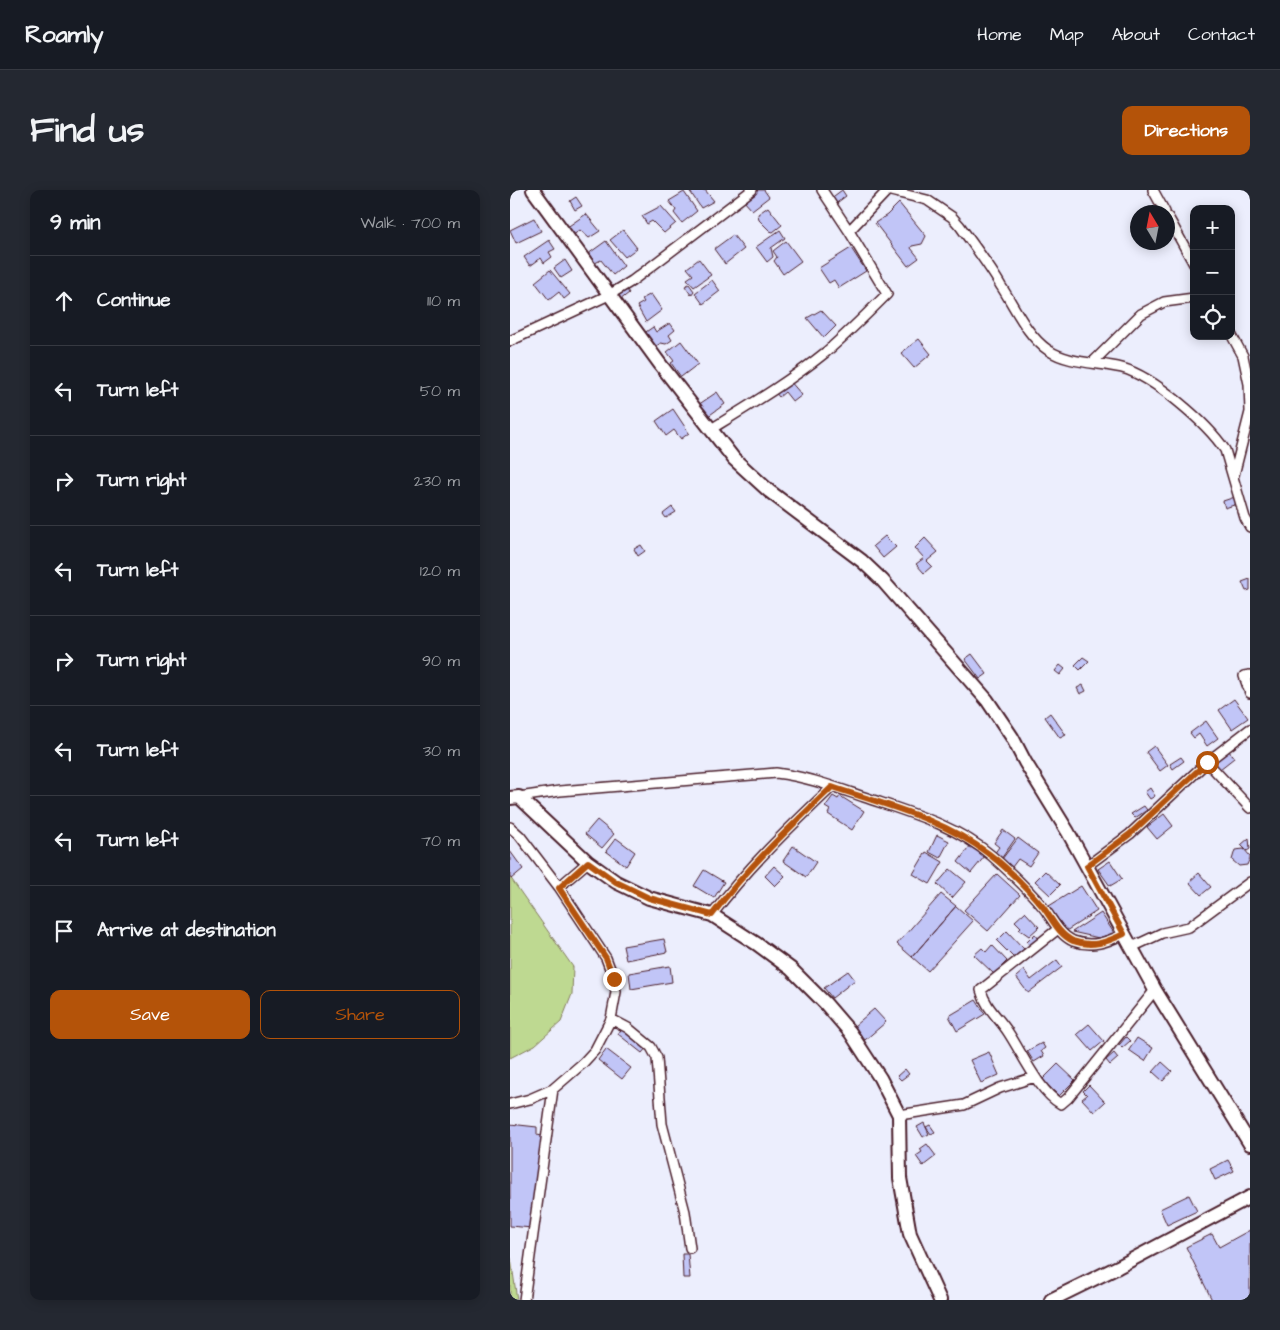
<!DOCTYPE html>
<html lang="en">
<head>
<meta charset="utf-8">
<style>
	:root { --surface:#171b24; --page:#242831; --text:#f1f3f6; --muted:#9ea1a6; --line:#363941; --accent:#b45309 }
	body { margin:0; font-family:"Architects Daughter",sans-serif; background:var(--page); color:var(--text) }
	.controls { position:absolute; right:15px; top:15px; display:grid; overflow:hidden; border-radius:10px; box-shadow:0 2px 12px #0003 }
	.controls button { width:45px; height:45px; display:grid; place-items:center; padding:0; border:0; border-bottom:1px solid var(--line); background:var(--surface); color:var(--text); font:25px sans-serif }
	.compass { position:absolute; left:620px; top:15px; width:45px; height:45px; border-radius:50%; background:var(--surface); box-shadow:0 2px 12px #0003; rotate:350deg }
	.stop { position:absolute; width:15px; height:15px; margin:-11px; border:4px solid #b45309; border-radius:50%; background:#fff }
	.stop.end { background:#b45309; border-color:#fff; box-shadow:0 1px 5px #0008 }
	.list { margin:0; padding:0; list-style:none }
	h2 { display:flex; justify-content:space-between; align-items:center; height:65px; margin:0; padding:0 20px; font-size:21px }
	h2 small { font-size:16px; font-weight:400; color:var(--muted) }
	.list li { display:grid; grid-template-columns:32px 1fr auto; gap:15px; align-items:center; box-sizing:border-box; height:90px; padding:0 20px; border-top:1px solid var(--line) }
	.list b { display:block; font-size:19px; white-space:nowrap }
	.list em { font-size:16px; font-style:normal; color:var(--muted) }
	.actions { display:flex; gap:10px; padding:15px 20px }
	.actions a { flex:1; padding:11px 0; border:1px solid var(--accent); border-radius:10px; text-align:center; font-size:18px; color:var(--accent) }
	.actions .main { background:var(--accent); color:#fff }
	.icon { flex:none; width:28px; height:28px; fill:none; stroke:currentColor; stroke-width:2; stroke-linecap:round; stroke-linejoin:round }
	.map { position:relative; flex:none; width:740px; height:1110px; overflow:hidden; border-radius:10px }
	header { display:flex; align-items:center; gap:30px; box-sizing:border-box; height:70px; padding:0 25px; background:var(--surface); border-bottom:1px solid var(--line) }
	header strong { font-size:24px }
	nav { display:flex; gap:28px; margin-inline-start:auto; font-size:18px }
	.intro { display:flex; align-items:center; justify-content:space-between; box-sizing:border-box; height:120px; padding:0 30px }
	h1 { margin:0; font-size:35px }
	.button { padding:12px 22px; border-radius:10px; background:var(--accent); color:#fff; font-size:18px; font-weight:700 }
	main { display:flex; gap:30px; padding:0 30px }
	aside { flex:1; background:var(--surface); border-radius:10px; box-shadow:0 2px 12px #0003 }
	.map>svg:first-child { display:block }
	.green { fill:#bed991; stroke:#847c5e }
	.building { fill:#c1c5f7; stroke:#4a1f2b }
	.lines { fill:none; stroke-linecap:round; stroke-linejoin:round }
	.street-casing { stroke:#4a1f2b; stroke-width:12 }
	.secondary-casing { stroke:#4a1f2b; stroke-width:16 }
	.street { stroke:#fff; stroke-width:9 }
	.secondary { stroke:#fff; stroke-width:12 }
	.route { stroke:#b45309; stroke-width:6 }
</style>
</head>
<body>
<header>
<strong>Roamly</strong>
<nav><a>Home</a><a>Map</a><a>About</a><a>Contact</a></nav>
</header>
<div class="intro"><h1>Find us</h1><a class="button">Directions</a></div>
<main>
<aside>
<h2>9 min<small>Walk · 700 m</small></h2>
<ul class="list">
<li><svg class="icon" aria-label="ahead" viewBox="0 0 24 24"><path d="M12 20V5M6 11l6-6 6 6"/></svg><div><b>Continue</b></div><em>110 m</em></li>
<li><svg class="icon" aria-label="left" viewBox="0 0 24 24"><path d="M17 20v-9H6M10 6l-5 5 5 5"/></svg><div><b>Turn left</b></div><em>50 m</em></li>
<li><svg class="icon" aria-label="right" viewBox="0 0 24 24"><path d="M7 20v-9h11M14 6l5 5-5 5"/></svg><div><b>Turn right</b></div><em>230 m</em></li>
<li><svg class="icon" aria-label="left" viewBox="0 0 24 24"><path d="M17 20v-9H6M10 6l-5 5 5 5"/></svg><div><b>Turn left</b></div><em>120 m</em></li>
<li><svg class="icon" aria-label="right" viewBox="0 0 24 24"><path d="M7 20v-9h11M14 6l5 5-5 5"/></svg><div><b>Turn right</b></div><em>90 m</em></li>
<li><svg class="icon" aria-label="left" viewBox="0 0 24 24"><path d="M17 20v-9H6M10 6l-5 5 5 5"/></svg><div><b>Turn left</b></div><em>30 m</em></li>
<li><svg class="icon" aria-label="left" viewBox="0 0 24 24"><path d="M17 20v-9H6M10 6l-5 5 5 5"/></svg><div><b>Turn left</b></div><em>70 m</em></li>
<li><svg class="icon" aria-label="arrive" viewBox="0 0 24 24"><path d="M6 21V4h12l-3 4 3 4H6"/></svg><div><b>Arrive at destination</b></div></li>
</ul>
<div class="actions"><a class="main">Save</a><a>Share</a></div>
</aside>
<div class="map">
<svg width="740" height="1110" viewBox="0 0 740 1110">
	<rect width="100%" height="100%" fill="#eceefd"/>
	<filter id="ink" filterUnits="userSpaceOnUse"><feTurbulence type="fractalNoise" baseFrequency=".02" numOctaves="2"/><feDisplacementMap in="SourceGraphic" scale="10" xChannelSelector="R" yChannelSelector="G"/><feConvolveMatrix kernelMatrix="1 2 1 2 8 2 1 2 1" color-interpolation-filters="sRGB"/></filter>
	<g filter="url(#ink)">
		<!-- green -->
		<path class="green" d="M0,687L63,777L62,804L51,832L25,855L0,868Z
			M0,1068H1L7,1110H0Z"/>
		<!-- building -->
		<path class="building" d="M179,0H195L204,11L191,18Z
			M246,0H254L259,7L242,20L233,10Z
			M332,0L336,6L324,15L320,9Z
			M174,2L187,21L172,33L164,23L166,20L159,11Z
			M66,7L72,16L65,20L60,11Z
			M389,13L416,46L412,54L402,56L401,58L409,68L398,76L365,33L377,25Z
			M151,16L166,33L154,43L142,31L137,34L132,26Z
			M258,17L272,35L263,42L260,41L249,30L248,24Z
			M76,24L90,41L79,48L70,40L62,46L56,38Z
			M24,28L31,41L6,53L0,40Z
			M113,40L127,58L115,67L100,50Z
			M270,40L275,48L261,58L263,67L257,72L246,57Z
			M223,45L234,59L215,74L204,59Z
			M39,50L45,59L39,62L42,67L34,73L31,68L20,76L14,67Z
			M96,51L114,76L103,85L91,70L85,73L78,64Z
			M276,51L291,71L273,84L264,71L267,67L263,61Z
			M341,58L356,81L329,98L324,90L319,93L309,78Z
			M189,69L201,85L184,97L177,89L183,85L177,78Z
			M55,70L62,81L51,88L44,78Z
			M40,80L60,104L54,109L49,102L39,110L25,92Z
			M202,90L210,101L193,114L185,103Z
			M179,94L184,101L181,105L175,96Z
			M115,97L119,103L110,110L107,107L113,102L112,99Z
			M141,104L152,120L136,132L127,116L134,112L132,109Z
			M311,120L326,136L314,148L297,128Z
			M160,133L165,140L159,145L162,150L156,154L151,153L143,158L133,144L143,137L146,142Z
			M409,149L421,164L404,178L391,163Z
			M171,151L188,174L171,187L161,173L164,171L157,162Z
			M279,190L292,205L283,212L275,202L269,207L265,202Z
			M207,202L215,214L197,227L188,215Z
			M163,219L179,243L171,249L164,240L156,246L146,231Z
			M725,307L727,314L715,318L713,311Z
			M162,317L166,322L156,328L153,324Z
			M375,346L386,357L373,368L363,356Z
			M415,348L428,362L417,371L422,376L414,383L406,374L414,368L405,358Z
			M131,355L135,361L128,366L124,359Z
			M740,389V400L736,401L732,392Z
			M462,464L477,484L470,489L455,469Z
			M573,467L579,471L570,480L565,475Z
			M550,475L555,479L550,485L545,481Z
			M573,495L576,501L570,504L567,498Z
			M724,509L738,528L722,539L709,520Z
			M540,523L556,545L550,548L535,527Z
			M696,531L708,548L697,556L689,544L684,548L680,543Z
			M644,556L658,575L650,581L636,562Z
			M719,561L724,568L710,579L705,572Z
			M671,567L674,571L663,579L660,574Z
			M640,598L645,606L640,609L635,602Z
			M323,606L328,609L330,606L354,621L342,640L318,624L320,620L315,617Z
			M634,616L637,620L625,628L621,624Z
			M654,624L663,636L647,649L637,637Z
			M87,630L104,644L92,658L75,644Z
			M493,640L505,649L491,669L484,664L489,657L484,653Z
			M427,645L439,651L430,668L419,662Z
			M106,648L125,662L116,676L96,661Z
			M508,648L528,663L519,676L508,669L502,677L492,669Z
			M739,648L740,659L737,661L731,655Z
			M461,655L475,666L461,683L448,672Z
			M283,656L306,672L296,687L273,671Z
			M734,659L740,666V668L737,675L729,676L722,670L725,660Z
			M0,661L13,679L1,689L0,687Z
			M416,662L433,672L420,694L403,684Z
			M600,671L612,689L600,696L588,679Z
			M264,676L275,686L265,696L255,686Z
			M440,679L456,692L442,708L427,694Z
			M194,680L214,692L204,708L184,696Z
			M535,681L550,695L540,705L525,691Z
			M689,683L701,697L691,705L679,692Z
			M487,684L510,705L478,741L454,720Z
			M571,696L587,721L556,741L539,716Z
			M431,704L446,716L402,767L387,754Z
			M446,716L463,731L418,781L402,767Z
			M515,722L529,737L519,746L509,739L511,737L505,731Z
			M591,723L604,743L589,748L562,742Z
			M497,741L514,759L504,768L487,751Z
			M525,744L529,749L521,757L517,752Z
			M154,749L157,762L116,770L113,756Z
			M482,755L497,771L484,784L464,765L472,758L476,762Z
			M547,770L552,777L518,803L506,787L514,780L521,790Z
			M160,776L162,792L121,799L119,783Z
			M338,781L345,790L322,808L314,798Z
			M466,810L475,824L447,841L439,826Z
			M364,819L376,832L355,850L344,836Z
			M579,834L594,851L582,861L567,844Z
			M113,837L137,857L132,863L108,844Z
			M616,847L620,851L612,858L609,855Z
			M627,848L643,858L635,871L619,860Z
			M532,853L535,858L531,861L534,866L524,872L517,861Z
			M96,859L121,878L112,889L88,870Z
			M479,862L489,885L471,893L460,870Z
			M604,863L608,868L600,875L596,870Z
			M652,872L662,881L653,891L643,882Z
			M548,874L565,890L549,906L532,890Z
			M395,879L399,884L391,890L387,886Z
			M579,895L595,912L584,922L572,909L577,905L573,901Z
			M414,933L419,944L413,947L407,937Z
			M0,934L27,937V945L32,946L22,1038L0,1036Z
			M420,935L425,942L421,944L416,937Z
			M417,954L426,966L413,976L406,966L412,962L410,959Z
			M718,970L724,981L705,990L700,979Z
			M679,1005L687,1021L657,1035L650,1019Z
			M740,1040V1110H702L676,1057L702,1044L709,1057Z
			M172,1064H178L180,1088H173Z"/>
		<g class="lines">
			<!-- street casing -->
			<g class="street-casing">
				<path id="street" d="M377,0L417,10L442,27L450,36C464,56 479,75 491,96C505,117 517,146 538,160C559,174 588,172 612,178C644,187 697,233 715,260L735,328L740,337
					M643,0L655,22
					M658,27L684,74
					M339,41L377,1
					M721,144L733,166L739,194L740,221
					M0,151L99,105L122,91L242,0
					M582,173L631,124L654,112L684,108
					M201,239C240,215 280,191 316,162C337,144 357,124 377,104L339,41L312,0
					M724,285L740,222
					M740,485L734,486L740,503
					M697,572L740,618
					M9,607L50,601L266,583C298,587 324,597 354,607C398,622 446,635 482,666C500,682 518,699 533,717C542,728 549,745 563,751C582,758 597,752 614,744
					M0,637L10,646L49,697L96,768L104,789L106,802L101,829L85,860L73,873L43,899L20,909L0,914
					M577,676L620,644L697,572L740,539
					M49,697L78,672
					M202,725C237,678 280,637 322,597
					M548,739L471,800C475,817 489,828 498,842C512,863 529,902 551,914L558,908L645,800
					M622,757L652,743L679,737L740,692
					M101,829L118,838L141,857L147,868L152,934L175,1022L180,1058
					M389,925L454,915L490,898L525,887
					M14,1110L43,899"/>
			</g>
			<!-- secondary casing -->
			<g class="secondary-casing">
				<path id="secondary" d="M23,0L150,174L224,269L259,301L352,371L372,390L477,510L502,547L515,572L558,642L645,800L740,954
					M0,608L9,607L78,672L106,692L139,708L202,725L247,754L281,779L315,813L340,842L370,888L389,925L390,988L400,1044L430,1110
					M541,1110L608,1077L740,1007"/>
			</g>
			<!-- street -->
			<use href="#street" class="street"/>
			<!-- secondary -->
			<use href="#secondary" class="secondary"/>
		</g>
	</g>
	<g class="lines" filter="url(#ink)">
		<!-- route -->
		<path class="route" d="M104,789L96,768L49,698L78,672L106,692L139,708L202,725C237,678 280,637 322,597C376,615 433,629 479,664C499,679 517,698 533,717C542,729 549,745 563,751C582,758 597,752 614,744L577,676L620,644L697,572"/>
	</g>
</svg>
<div class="controls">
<button>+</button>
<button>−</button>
<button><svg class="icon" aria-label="locate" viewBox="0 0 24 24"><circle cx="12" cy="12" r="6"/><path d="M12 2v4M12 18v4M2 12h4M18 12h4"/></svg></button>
</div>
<svg class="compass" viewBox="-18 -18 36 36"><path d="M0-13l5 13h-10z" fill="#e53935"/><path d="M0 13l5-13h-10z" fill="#9ea1a6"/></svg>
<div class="stop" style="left:697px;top:572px"></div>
<div class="stop end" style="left:104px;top:789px"></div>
</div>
</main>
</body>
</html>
